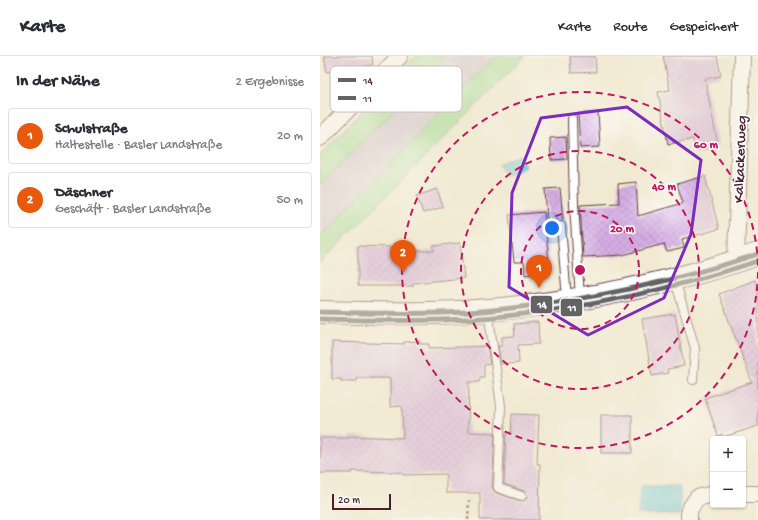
<!DOCTYPE html>
<html lang="de">
<head>
<meta charset="utf-8">
<style>
	:root { --surface:#fff; --page:#f7f7f7; --text:#2b2b33; --muted:#7c7c81; --line:#e1e1e2; --accent:#ea580c }
	body { margin:0; font-family:"Gochi Hand",sans-serif; background:var(--page); color:var(--text) }
	.controls { position:absolute; right:12px; bottom:12px; display:grid; overflow:hidden; border-radius:4px; box-shadow:0 1px 3px #0004 }
	.controls button { width:36px; height:36px; display:grid; place-items:center; padding:0; border:0; border-bottom:1px solid var(--line); background:var(--surface); color:var(--text); font:20px sans-serif }
	.scale { position:absolute; left:12px; bottom:10px; width:59px; box-sizing:border-box; padding-left:4px; border:2px solid #4a1f2b; border-top:0; font-size:11px; line-height:14px; white-space:nowrap; color:#4a1f2b; -webkit-text-stroke:3px #fff; paint-order:stroke }
	.you { position:absolute; left:232px; top:172px; width:14px; height:14px; margin:-10px; border:3px solid #fff; border-radius:50%; background:#1a73e8; box-shadow:0 0 0 6px #1a73e833 }
	.badge { display:grid; place-items:center; width:26px; height:26px; border-radius:50%; background:var(--accent); color:#fff; font-size:13px; font-weight:700 }
	.pin { position:absolute; translate:-50% -33px; filter:drop-shadow(0 1px 2px #0008) }
	.pin::after { content:''; position:absolute; top:21px; width:14px; height:12px; background:inherit; clip-path:polygon(0 0,100% 0,50% 100%) }
	.list { margin:0; padding:0; list-style:none }
	h2 { display:flex; justify-content:space-between; align-items:center; height:52px; margin:0; padding:0 16px; font-size:17px }
	h2 small { font-size:13px; font-weight:400; color:var(--muted) }
	.list li { display:grid; grid-template-columns:26px 1fr auto; gap:12px; align-items:center; box-sizing:border-box; height:56px; margin:0 8px 8px; padding:0 8px; border:1px solid var(--line); border-radius:4px }
	.list b { display:block; font-size:15px; white-space:nowrap }
	.list p { margin:0; font-size:13px; white-space:nowrap; color:var(--muted) }
	.list em { font-size:13px; font-style:normal; color:var(--muted) }
	.map { position:relative; flex:none; width:438px; height:464px; overflow:hidden }
	header { display:flex; align-items:center; gap:24px; box-sizing:border-box; height:56px; padding:0 20px; background:var(--surface); border-bottom:1px solid var(--line) }
	header strong { font-size:19px }
	nav { display:flex; gap:22px; margin-inline-start:auto; font-size:14px }
	main { display:flex }
	aside { flex:1; background:var(--surface) }
	.map>svg:first-child { display:block }
	.railway { fill:#cebed2 }
	.green { fill:#9adb92; stroke:#727d5e }
	.water { fill:#5ec6db; stroke:#547283 }
	.building { fill:url(#building-cross-hatch) }
	.lines { fill:none; stroke-linecap:round; stroke-linejoin:round }
	.lane-casing { stroke:#633d44; stroke-width:10 }
	.street-casing { stroke:#633d44; stroke-width:18 }
	.secondary-casing { stroke:#633d44; stroke-width:24 }
	.path { stroke:#633d44; stroke-width:2.5; stroke-dasharray:3 3; stroke-linecap:butt }
	.lane { stroke:#fff; stroke-width:8 }
	.street { stroke:#fff; stroke-width:16 }
	.secondary { stroke:#fff; stroke-width:22 }
	.bus-1-casing { stroke:#fff; stroke-width:8 }
	.bus-2-casing { stroke:#fff; stroke-width:8 }
	.bus-1 { stroke:#646363; stroke-width:5 }
	.bus-2 { stroke:#646363; stroke-width:5 }
	.marked { fill:none; stroke:#7b2cbf; stroke-width:3; stroke-linejoin:round }
	.ring { fill:none; stroke:#c2185b; stroke-width:2; stroke-dasharray:7 5 }
	.labels { text-anchor:middle; stroke-width:3; stroke-linejoin:round; paint-order:stroke }
	.street-label { font-size:15px; fill:#4a1f2b; stroke:#fff }
	.key { fill:#fff; stroke:#c9bcbf; stroke-width:1 }
	.key-label { font-size:11px; fill:#4a1f2b }
	.centre { fill:#c2185b; stroke:#fff; stroke-width:2 }
	.ring-label { font-size:12px; text-anchor:middle; font-weight:bold; fill:#c2185b; stroke:#fff; stroke-width:3; stroke-linejoin:round; paint-order:stroke }
	.line-badge { stroke:#fff; stroke-width:1.5 }
	.badge-label { font-size:11px; text-anchor:middle; font-weight:bold; fill:#fff }
</style>
</head>
<body>
<header>
<strong>Karte</strong>
<nav><a>Karte</a><a>Route</a><a>Gespeichert</a></nav>
</header>
<main>
<aside>
<h2>In der Nähe<small>2 Ergebnisse</small></h2>
<ul class="list">
<li><span class="badge">1</span><div><b>Schulstraße</b><p>Haltestelle · Basler Landstraße</p></div><em>20 m</em></li>
<li><span class="badge">2</span><div><b>Däschner</b><p>Geschäft · Basler Landstraße</p></div><em>50 m</em></li>
</ul>
</aside>
<div class="map">
<svg width="438" height="464" viewBox="0 0 438 464">
	<defs>
		<pattern id="building-cross-hatch" width="8" height="8" patternUnits="userSpaceOnUse"><rect width="8" height="8" fill="#d5aee4"/><path d="M0 0l8 8M0 8l8-8" fill="none" stroke="#b895c4"/></pattern>
	</defs>
	<rect width="100%" height="100%" fill="#fff"/>
	<filter id="ink" filterUnits="userSpaceOnUse"><feTurbulence type="fractalNoise" baseFrequency=".025" numOctaves="2"/><feDisplacementMap in="SourceGraphic" scale="8" xChannelSelector="R" yChannelSelector="G"/><feConvolveMatrix kernelMatrix="1 2 1 2 8 2 1 2 1" color-interpolation-filters="sRGB"/></filter>
	<filter id="wash" filterUnits="userSpaceOnUse"><feTurbulence type="fractalNoise" baseFrequency=".012" numOctaves="4" result="noise"/><feDisplacementMap in="SourceGraphic" scale="16" xChannelSelector="R" yChannelSelector="G"/><feGaussianBlur stdDeviation="0.9" result="paint"/><feColorMatrix in="noise" values="0 0 0 0 0 0 0 0 0 0 0 0 0 0 0 0 0 1.4 0 .05"/><feComposite in="paint" operator="in"/></filter>
	<g filter="url(#wash)">
		<rect width="100%" height="100%" fill="#f1e9d1"/>
		<!-- railway -->
		<path class="railway" d="M127,0H178L157,18L22,157L19,164L8,175L0,178V129Z"/>
		<!-- green -->
		<path class="green" d="M96,0H127L0,129V99Z
			M178,0H205L0,207V178C10,174 17,167 22,157L157,18Z"/>
		<!-- water -->
		<path class="water" d="M200,99L205,111L185,120L179,108Z
			M321,430H360V459L318,458Z"/>
		<g id="blocks">
			<!-- building -->
			<path class="building" d="M4,0H52L53,9L7,16Z
				M250,0H275L276,16L251,17Z
				M343,0H397L401,20L385,23L398,90L376,95L373,83L348,88L338,36L350,34Z
				M278,56L280,91L260,92L258,57Z
				M246,81L247,103L231,104L230,82Z
				M385,120L399,173L362,183L364,192L347,196L344,188L303,199L263,201L260,149L299,147L298,128L316,126L318,160L363,147L357,128Z
				M240,132L243,163L227,165L225,133Z
				M117,133L123,151L103,157L97,140Z
				M224,156L230,216L205,219L204,206H194L189,159Z
				M140,187L144,222L93,227V230H38V190L70,191V195H114L113,190Z
				M435,224L438,235V370L403,381L402,378L398,380L385,342L432,326L399,238Z
				M355,258L364,310L347,313L348,317L332,320L322,263Z
				M218,266L219,288L198,289L199,307L181,308L178,290H182V281L195,280L194,268Z
				M100,285V288H109V292L167,290L170,308L164,309V321H160L159,326H149L148,376L175,377L172,432L176,437L201,445L207,442V439L204,435L184,428L186,377H191L192,358L219,359L217,408H220L219,464H160V437H126V418L83,419V417L73,416L32,415V417H0V382H29V380L83,382L82,350L70,351V322H36L37,325H21V323H12V286L84,288V286Z
				M281,359H312V397H281Z"/>
		</g>
	</g>
	<g filter="url(#ink)">
		<use href="#blocks" fill-opacity="0" stroke="#633d44" stroke-width="1"/>
		<g class="lines">
			<!-- lane casing -->
			<g class="lane-casing">
				<path id="lane" d="M252,63L254,149L260,242
					M241,170L247,243
					M355,224L375,292L373,324
					M168,254L181,350L178,432L202,440"/>
			</g>
			<!-- street casing -->
			<g class="street-casing">
				<path id="street" d="M0,82L80,0
					M416,206L422,0
					M423,438H438
					M369,464V454L377,442L393,438"/>
			</g>
			<!-- secondary casing -->
			<g class="secondary-casing">
				<path id="secondary" d="M0,256C56,257 113,259 169,254C261,246 351,228 438,198"/>
			</g>
			<!-- path -->
			<path class="path" d="M148,464L149,444"/>
			<!-- lane -->
			<use href="#lane" class="lane"/>
			<!-- street -->
			<use href="#street" class="street"/>
			<!-- secondary -->
			<use href="#secondary" class="secondary"/>
			<!-- bus-1 casing -->
			<g class="bus-1-casing">
				<path id="bus-1" d="M0,256C49,257 99,259 148,256C247,249 344,229 438,198"/>
			</g>
			<!-- bus-2 casing -->
			<g class="bus-2-casing">
				<path id="bus-2" d="M0,263C49,264 99,266 148,263C247,257 344,236 438,205"/>
			</g>
			<!-- bus-1 -->
			<use href="#bus-1" class="bus-1"/>
			<!-- bus-2 -->
			<use href="#bus-2" class="bus-2"/>
		</g>
	</g>
	<!-- marked area -->
	<path d="M0 0H438V464H0ZM307,51L381,104L371,178L344,242L268,279L189,231L192,137L221,62Z" fill="#f1e9d1" fill-opacity=".55" fill-rule="evenodd"/>
	<path class="marked" d="M307,51L381,104L371,178L344,242L268,279L189,231L192,137L221,62Z"/>
	<!-- distance rings -->
	<g class="ring">
		<circle cx="260" cy="214" r="59"/>
		<circle cx="260" cy="214" r="119"/>
		<path d="M438 216A178 178 0 1 1 438 212"/>
	</g>
	<g class="labels">
		<!-- street labels -->
		<g class="street-label">
			<text transform="translate(419 103) rotate(-88)" y="5">Kalkackerweg</text>
		</g>
	</g>
	<!-- legend -->
	<rect x="10" y="10" width="132" height="46" rx="6" class="key"/>
	<rect x="18" y="22" width="18" height="4" fill="#646363"/>
	<rect x="18" y="40" width="18" height="4" fill="#646363"/>
	<g class="key-label">
		<text x="43" y="28">14</text>
		<text x="43" y="46">11</text>
	</g>
	<circle cx="260" cy="214" r="6" class="centre"/>
	<g class="ring-label">
		<text x="386" y="92">60 m</text>
		<text x="344" y="134">40 m</text>
		<text x="302" y="176">20 m</text>
	</g>
	<g class="line-badge">
		<rect x="210" y="239" width="23" height="19" rx="4" fill="#646363"/>
		<rect x="240" y="242" width="23" height="19" rx="4" fill="#646363"/>
	</g>
	<g class="badge-label">
		<text x="222" y="252">14</text>
		<text x="252" y="255">11</text>
	</g>
</svg>
<div class="controls">
<button>+</button>
<button>−</button>
</div>
<div class="scale">20 m</div>
<div class="you"></div>
<div class="pin badge" style="left:219px;top:232px">1</div>
<div class="pin badge" style="left:83px;top:217px">2</div>
</div>
</main>
</body>
</html>
